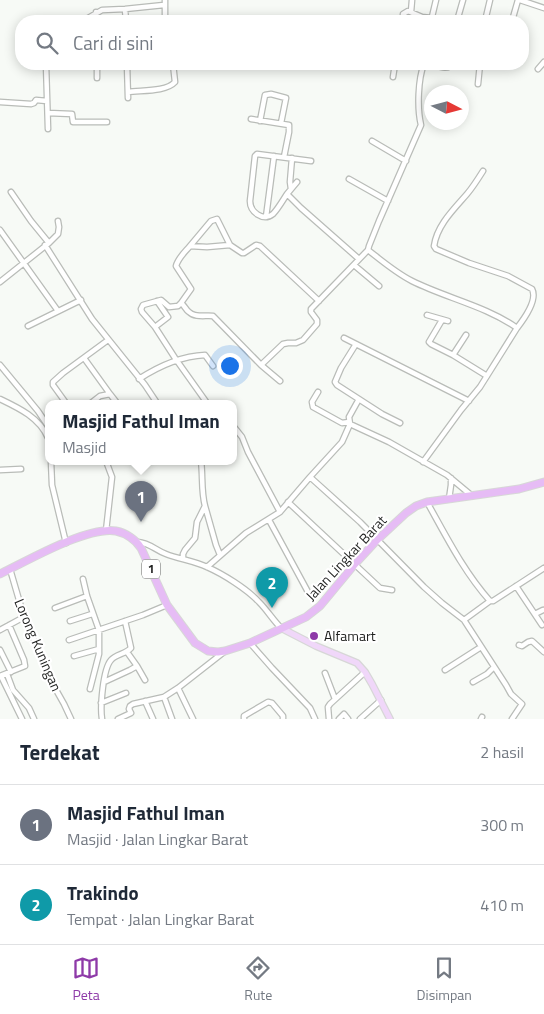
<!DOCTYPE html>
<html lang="id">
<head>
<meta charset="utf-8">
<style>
	:root { --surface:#fff; --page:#f6f6f7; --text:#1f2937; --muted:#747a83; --line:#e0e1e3; --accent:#8e3aa8 }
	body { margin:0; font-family:"Titillium Web",sans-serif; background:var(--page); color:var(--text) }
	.compass { position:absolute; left:424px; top:85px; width:45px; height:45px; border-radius:50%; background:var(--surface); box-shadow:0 2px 12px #0003; rotate:96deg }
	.you { position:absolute; left:229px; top:365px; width:18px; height:18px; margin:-12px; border:4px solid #fff; border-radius:50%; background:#1a73e8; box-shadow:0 0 0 8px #1a73e833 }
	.badge { display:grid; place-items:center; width:32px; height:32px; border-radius:50%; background:var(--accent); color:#fff; font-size:16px; font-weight:700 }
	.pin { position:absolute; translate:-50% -41px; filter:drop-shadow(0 1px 2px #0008) }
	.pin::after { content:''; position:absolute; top:26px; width:18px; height:15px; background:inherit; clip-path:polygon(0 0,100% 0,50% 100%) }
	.popup { position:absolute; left:45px; top:400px; width:192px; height:65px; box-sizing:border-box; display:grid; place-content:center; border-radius:10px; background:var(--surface); filter:drop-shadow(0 1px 4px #0005); font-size:16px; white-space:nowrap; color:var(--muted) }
	.popup b { font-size:19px; color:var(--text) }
	.popup::after { content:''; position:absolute; left:50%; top:100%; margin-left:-10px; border:10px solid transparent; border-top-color:var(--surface) }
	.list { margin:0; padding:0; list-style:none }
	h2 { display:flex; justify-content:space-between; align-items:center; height:65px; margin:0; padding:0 20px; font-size:21px }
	h2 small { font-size:16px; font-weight:400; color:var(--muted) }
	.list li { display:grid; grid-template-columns:32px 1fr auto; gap:15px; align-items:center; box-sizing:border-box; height:80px; padding:0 20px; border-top:1px solid var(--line) }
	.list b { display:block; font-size:19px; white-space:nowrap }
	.list p { margin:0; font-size:16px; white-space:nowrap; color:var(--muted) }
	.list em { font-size:16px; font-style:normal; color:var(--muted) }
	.icon { flex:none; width:28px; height:28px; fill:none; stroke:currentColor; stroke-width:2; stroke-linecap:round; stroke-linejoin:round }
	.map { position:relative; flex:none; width:544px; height:719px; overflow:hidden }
	.search { position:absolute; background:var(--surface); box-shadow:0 2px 12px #0003; left:15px; right:15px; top:15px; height:55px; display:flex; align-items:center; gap:12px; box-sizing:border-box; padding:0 18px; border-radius:20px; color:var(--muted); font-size:19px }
	.sheet { height:225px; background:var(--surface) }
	nav { display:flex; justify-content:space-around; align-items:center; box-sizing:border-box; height:70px; border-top:1px solid var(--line); background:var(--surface); font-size:14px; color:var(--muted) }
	nav a { display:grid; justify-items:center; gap:2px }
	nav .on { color:var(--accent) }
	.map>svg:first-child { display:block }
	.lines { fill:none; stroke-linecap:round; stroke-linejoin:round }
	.minor-casing { stroke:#b9bcb8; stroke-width:7 }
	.major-casing { stroke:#d7d7d7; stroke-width:8 }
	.highway-casing { stroke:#d7d7d7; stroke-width:9 }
	.minor { stroke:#fff; stroke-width:4.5 }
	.major { stroke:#f0d7f9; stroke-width:5.5 }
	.highway { stroke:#e6bcf5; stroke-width:7 }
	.poi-dot { fill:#8e3aa8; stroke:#fff; stroke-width:2 }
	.labels { text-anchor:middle; stroke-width:4.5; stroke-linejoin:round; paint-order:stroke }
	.shield { fill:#fff; stroke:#626362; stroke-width:1 }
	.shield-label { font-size:12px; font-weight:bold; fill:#1f201f }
	.street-label { font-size:14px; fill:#1f201f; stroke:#fff }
	.poi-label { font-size:14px; fill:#1f201f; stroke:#fff; text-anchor:start }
</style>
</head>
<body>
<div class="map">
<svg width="544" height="719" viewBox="0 0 544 719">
	<rect width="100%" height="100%" fill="#f7faf6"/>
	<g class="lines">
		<!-- minor casing -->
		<g class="minor-casing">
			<path id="minor" d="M165,0V21
				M520,0L544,8
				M125,9L126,21
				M96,12V21
				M411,12L412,0
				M83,21L102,10L125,9L164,5
				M403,21V14L408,11L422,17L431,18
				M431,21L436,0
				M457,21L463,0
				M485,21L490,0
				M512,21L518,0
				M46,64L48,129
				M97,64V78
				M127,64L128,98
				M431,64C438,66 448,71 452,64
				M538,69L544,62
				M393,77L395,64
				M478,84L480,64
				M128,92C141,90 166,92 175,82L173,64
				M0,102L31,104L34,103L36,100L47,101
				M48,113L72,114L73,122H107
				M251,119L289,125V132L284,157
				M260,121L265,95L271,94L286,98L281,123
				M372,141L406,161
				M483,171C478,179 473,187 467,194C454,209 437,225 434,246L436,249L469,263L508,276L532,289C538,300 524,319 517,328
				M349,179L388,201
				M297,182L287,194L301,208L359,259
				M291,189L290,182L292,158
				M11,192L31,221L49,243
				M287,194C283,200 278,209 273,214C263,222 250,212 250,201L255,156L257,154L311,161
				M266,217L274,156
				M0,230L58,311
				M45,245L92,319L145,385L157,403
				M190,246L211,221L217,219L230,245
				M354,265L379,286
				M0,282L49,243L58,234L59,227L58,221
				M181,303L191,289L176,266C178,258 185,252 190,246L207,247L230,245L242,253H244L256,245L260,246L319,301
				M427,315L448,321
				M442,320L429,342L431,344L453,355
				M28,326L81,300
				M155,327L168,317L157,301
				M466,335L453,355L487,376
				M344,338L469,401
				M356,344L341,368L335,382L337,385L382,414L400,423
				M84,358L110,394
				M0,365L38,411L48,426
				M261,365L283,344L288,343H296L303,340L317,324V320L311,312V309L368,250
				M139,379C159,366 182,356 205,355L213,366
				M318,392L312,402L313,407L342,423L349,422
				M0,399C19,408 40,418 48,438
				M66,403L53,385V382L63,373L108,340
				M91,403L100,396L110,394L117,403
				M207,403L175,358L155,327L142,312L141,309L143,305L161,300L169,307L178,306L181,303C185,306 185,309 189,312C195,318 206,315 213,316L261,365L280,381
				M350,424L389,442L447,475L471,495
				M234,427L242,437L248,452L280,512
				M51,461L52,485L66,543
				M423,462L461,410L480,387L517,328C486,306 446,298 412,281C396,273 382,261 368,250L369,246L379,221L421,125C417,108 418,79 424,64
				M0,470L21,469
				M310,477L360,522L424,587L442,603L464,620L506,685L511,694L522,704L512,719
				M449,499L451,485V478
				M288,502L380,588L392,590
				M427,502C446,536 464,572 490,601L464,620
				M205,506L216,545L220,555
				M269,520L308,592
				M106,531L112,477L106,461
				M138,542C150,543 155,550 166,554C179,559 194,561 207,567C223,574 247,589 259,602C267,610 273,620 281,628
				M183,559V554L185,550L195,538L197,522L205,506C201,491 203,476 201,461
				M207,567L246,533L280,512L310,477L342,442L350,424L349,417L359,399
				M10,569L24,617L55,688L64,704L71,719
				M83,579L87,596L99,630V654L90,689
				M516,586L542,625
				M490,601H493L544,568
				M55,608L87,596
				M535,614L543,610
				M70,621L92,614
				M0,630L24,617
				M69,640L143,615L167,605
				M250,643L272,668L310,708L315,719
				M519,645L522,646L528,642L532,641L544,652
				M0,650L11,672
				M74,656L99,649
				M137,666L145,680
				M445,670L481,647
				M325,673L335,699
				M7,674L13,690L29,708L34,719
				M0,676L25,666L24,660L9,625
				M1,676L22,719
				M104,682L130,670L137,666L127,652
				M473,682L487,674L494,667
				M178,688L193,719
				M145,701L153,719
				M101,703L126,693
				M102,719C100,707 103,669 111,660C116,654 126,654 131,648L125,621
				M118,719L131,713L129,709L130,706L133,704L164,697
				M172,719L164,697L178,688L224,652
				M244,719V716L268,702L272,703L283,716V719
				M329,719L328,707L330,704L365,672
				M339,719L344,714L348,719
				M360,719L381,700
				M481,719L482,717"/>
		</g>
		<!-- major casing -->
		<g class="major-casing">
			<path id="major" d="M281,628L316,646L357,663L365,672L372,684L390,719"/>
		</g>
		<!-- highway casing -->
		<g class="highway-casing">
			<path id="highway" d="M0,574C27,561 87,526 116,531C126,533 136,540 141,548L167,605L195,643L208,651L218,652L225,651L250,643L306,617L320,606L354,565L377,540L406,513L416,506L427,502L519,489L544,482"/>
		</g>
		<!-- minor -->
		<use href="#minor" class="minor"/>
		<!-- major -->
		<use href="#major" class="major"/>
		<!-- highway -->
		<use href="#highway" class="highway"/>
	</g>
	<!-- markers -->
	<circle class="poi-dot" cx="314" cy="636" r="5"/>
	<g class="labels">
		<!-- shield labels -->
		<rect class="shield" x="142" y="559.5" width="18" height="19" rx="4"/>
		<g class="shield-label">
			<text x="151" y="573">1</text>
		</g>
		<!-- street labels -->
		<g class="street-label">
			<text transform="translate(346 558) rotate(-47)" y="5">Jalan Lingkar Barat</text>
			<text transform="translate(38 645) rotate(67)" y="5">Lorong Kuningan</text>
		</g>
		<!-- poi labels -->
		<g class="poi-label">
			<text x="324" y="641">Alfamart</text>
		</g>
	</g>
</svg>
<svg class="compass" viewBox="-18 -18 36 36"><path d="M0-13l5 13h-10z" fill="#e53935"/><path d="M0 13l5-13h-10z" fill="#747a83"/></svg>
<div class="you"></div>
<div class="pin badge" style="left:141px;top:522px;background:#6b7280">1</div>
<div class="popup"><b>Masjid Fathul Iman</b>Masjid</div>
<div class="pin badge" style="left:272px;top:608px;background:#0f9aa8">2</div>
<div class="search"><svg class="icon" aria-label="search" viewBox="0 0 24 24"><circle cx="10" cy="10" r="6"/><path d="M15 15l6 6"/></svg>Cari di sini</div>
</div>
<section class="sheet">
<h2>Terdekat<small>2 hasil</small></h2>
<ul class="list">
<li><span class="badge" style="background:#6b7280">1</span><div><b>Masjid Fathul Iman</b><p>Masjid · Jalan Lingkar Barat</p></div><em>300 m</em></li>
<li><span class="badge" style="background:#0f9aa8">2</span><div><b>Trakindo</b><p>Tempat · Jalan Lingkar Barat</p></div><em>410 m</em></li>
</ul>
</section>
<nav>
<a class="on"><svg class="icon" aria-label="map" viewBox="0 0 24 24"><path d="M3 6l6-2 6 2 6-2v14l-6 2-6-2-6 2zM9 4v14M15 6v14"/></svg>Peta</a>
<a><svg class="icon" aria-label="directions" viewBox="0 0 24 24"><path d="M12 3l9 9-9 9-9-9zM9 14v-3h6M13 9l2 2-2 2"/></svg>Rute</a>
<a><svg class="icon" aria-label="saved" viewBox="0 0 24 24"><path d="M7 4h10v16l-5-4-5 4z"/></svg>Disimpan</a>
</nav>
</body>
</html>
